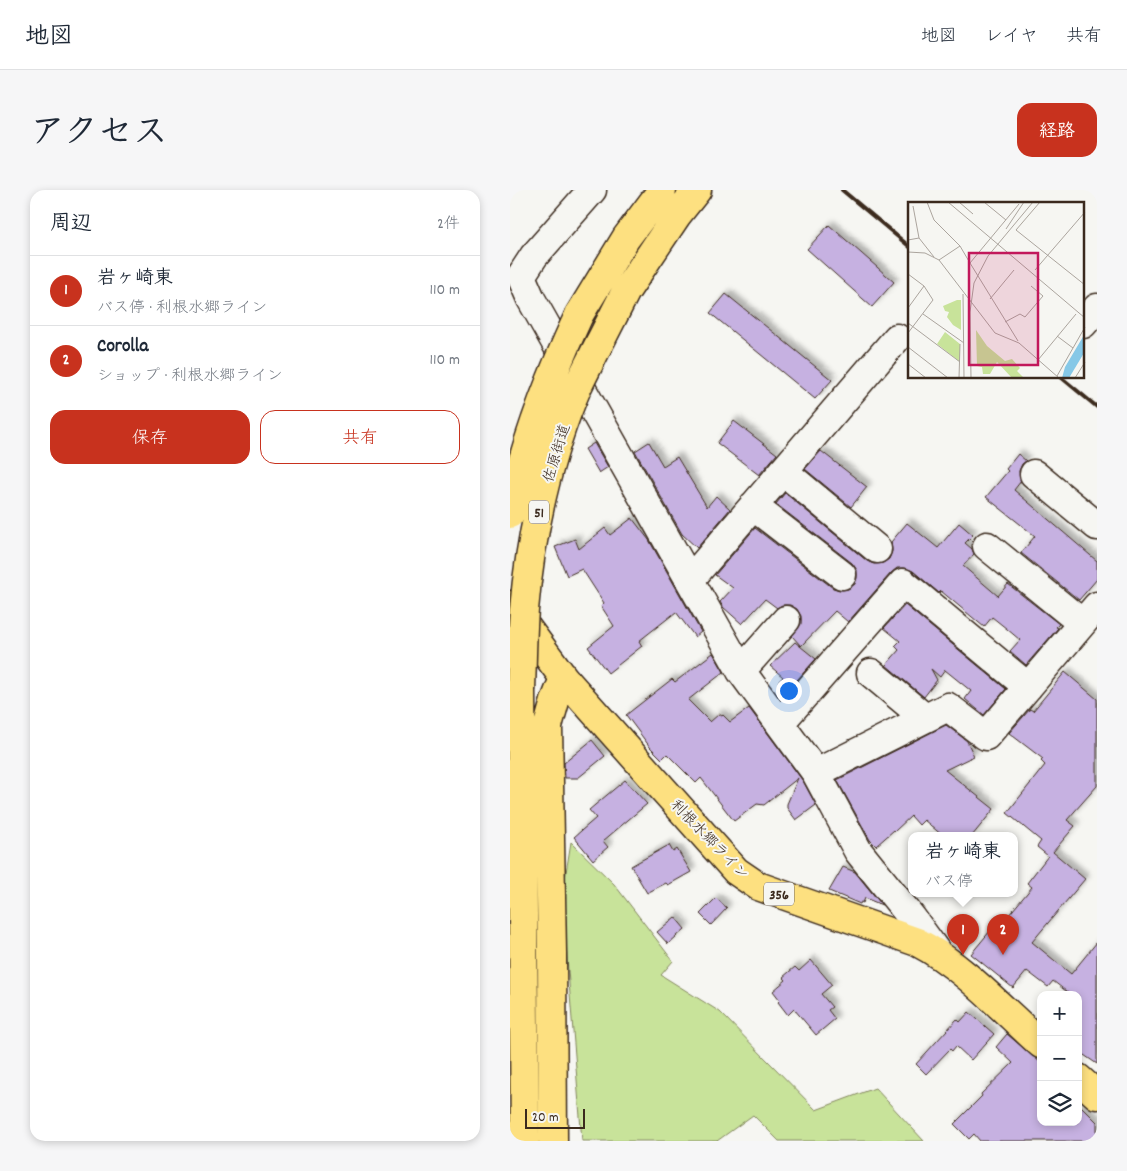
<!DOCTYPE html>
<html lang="ja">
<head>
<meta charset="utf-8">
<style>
	:root { --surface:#fff; --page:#f6f6f7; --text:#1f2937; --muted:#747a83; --line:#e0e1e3; --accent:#c8321e }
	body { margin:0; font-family:Dekko,"Klee One",sans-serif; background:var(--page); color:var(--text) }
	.controls { position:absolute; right:15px; bottom:15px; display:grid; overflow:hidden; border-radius:10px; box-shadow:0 2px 8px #0003 }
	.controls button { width:45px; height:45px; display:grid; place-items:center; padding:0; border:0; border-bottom:1px solid var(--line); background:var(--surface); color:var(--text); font:25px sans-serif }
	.scale { position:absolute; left:15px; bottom:12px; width:60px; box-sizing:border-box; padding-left:5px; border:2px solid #3b2a1e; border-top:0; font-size:14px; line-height:18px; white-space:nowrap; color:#3b2a1e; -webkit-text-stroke:4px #f6f6f2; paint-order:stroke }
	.you { position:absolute; left:278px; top:500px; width:18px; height:18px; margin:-12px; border:4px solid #fff; border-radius:50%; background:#1a73e8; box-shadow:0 0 0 8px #1a73e833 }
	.badge { display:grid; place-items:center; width:32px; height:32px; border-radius:50%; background:var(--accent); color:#fff; font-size:16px; font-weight:700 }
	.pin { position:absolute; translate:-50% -41px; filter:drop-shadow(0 1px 2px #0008) }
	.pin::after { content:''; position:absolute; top:26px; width:18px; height:15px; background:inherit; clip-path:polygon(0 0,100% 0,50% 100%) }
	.popup { position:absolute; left:398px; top:642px; width:110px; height:65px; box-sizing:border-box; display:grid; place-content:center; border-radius:10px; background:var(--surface); filter:drop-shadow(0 1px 4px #0005); font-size:16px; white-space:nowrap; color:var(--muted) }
	.popup b { font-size:19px; color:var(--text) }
	.popup::after { content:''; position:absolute; left:50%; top:100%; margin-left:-10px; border:10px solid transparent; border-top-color:var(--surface) }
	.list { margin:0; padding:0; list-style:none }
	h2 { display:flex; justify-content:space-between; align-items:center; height:65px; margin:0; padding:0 20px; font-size:21px }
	h2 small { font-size:16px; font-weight:400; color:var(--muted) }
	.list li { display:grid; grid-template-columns:32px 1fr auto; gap:15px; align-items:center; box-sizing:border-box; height:70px; padding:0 20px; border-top:1px solid var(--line) }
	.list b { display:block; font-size:19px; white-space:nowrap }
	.list p { margin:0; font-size:16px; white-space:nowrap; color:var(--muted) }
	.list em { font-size:16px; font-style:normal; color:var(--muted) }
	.actions { display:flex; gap:10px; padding:15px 20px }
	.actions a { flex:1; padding:11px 0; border:1px solid var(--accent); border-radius:15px; text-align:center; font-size:18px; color:var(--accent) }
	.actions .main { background:var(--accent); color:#fff }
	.icon { flex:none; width:28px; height:28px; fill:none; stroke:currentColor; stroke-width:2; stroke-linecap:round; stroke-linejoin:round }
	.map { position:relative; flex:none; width:587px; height:951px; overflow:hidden; border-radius:15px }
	header { display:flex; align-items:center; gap:30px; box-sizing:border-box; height:70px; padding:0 25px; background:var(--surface); border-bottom:1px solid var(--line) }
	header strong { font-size:24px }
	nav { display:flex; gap:28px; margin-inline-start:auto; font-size:18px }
	.intro { display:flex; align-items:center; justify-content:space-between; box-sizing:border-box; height:120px; padding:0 30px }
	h1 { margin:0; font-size:35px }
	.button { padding:12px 22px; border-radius:15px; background:var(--accent); color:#fff; font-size:18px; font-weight:700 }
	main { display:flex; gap:30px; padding:0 30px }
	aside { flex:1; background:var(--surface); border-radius:15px; box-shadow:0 2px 8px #0003 }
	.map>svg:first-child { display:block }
	.green { fill:#c8e39a; stroke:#82865c }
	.building { fill:#c6b1e1; stroke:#3b2a1e; filter:url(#shadow) }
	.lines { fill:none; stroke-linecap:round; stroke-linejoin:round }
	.minor-casing { stroke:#3b2a1e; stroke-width:31 }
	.highway-casing { stroke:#3b2a1e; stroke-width:31 }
	.minor { stroke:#f6f6f2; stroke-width:28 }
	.highway { stroke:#fde080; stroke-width:28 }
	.rail { stroke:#3b2a1e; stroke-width:4 }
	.highway-bridge-casing { stroke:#3b2a1e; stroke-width:31; stroke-linecap:butt }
	.highway-bridge { stroke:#fde080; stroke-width:28 }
	.labels { text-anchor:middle; stroke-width:4; stroke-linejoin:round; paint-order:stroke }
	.shield { fill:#f6f6f2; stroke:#73675e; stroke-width:1 }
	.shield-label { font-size:14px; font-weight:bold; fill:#3b2a1e }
	.street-label { font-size:15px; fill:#3b2a1e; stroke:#f6f6f2 }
	.inset-road { fill:none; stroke:#aba49d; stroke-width:1 }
	.view { fill:#c2185b; fill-opacity:0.15; stroke:#c2185b; stroke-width:2.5 }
	.inset-edge { fill:none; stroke:#3b2a1e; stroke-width:2.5 }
</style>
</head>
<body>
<header>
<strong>地図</strong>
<nav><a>地図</a><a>レイヤ</a><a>共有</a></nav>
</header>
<div class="intro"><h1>アクセス</h1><a class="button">経路</a></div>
<main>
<aside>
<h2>周辺<small>2件</small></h2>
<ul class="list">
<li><span class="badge">1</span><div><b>岩ヶ崎東</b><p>バス停 · 利根水郷ライン</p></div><em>110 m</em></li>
<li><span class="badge">2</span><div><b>Corolla</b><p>ショップ · 利根水郷ライン</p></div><em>110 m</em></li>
</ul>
<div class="actions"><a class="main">保存</a><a>共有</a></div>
</aside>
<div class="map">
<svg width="587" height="951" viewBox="0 0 587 951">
	<defs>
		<filter id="shadow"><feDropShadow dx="4.5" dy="-4.5" stdDeviation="2.5" flood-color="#0004"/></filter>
	</defs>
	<rect width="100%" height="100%" fill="#f6f6f2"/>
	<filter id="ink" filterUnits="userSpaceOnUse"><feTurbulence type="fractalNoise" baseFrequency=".02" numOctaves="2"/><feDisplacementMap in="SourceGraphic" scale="10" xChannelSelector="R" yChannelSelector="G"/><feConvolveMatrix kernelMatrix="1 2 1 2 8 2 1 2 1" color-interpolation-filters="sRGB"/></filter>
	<g filter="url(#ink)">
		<!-- green -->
		<path class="green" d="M61,652L104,694L163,771L151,785L210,822L306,920L365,898L414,951H269L243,925L207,951H72L52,707Z"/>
		<!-- building -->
		<path class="building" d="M319,35L384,92L362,117L297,59Z
			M216,104L322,190L305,209L200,123Z
			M224,231L267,264L249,285L207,253Z
			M139,252L153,276L167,267L197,317L206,306L220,319L187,358L172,344L125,261Z
			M84,253L98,277L89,283L75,259Z
			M311,261L357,297L341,317L295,279Z
			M508,264L516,271L512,274L509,281L511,291L504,300L587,371V389L569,410L511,363L525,346L476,307L498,281L496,279Z
			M275,303L357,371L364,374L373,373L379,369L382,361L381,352L397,333L428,358L449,333L463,345L455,353L462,359L464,364L453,376L488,406L498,394L549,434L546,437L548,438L516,475L500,461L510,450L497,439L482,427L474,437L431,401L429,403L403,381L395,378H387L381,383L338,432L325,421L291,456L282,446L291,434V426L287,419L280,415H272L267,418L255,409L232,434L213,417L210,412L223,398L205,385L245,338L323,398L330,400L338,399L345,394L347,388V380L342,373L266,314Z
			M122,328L139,350L191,442L185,447L166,422L129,451L132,456L98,483L78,457L104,436L91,416L94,413L72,379L57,386L45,357L65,349L69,359L95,338L100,345Z
			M395,415L496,499L474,525L455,509L461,501L435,480L430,487L421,479L427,490L414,507L376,475L389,460L385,456L390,451L374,438Z
			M285,452L306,469L278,500L268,492L273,487L260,476Z
			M203,463L214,482L178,510L200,532L209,524L212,526L213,525L220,532L239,518L293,591L306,615L286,630L277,618V614L288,588L254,615L247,614L224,631L191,588L186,593L157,564L152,569L140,557L116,525L162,489L165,492Z
			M555,482L587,509V596L557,630L565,636L543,662L575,689L522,752L561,784L587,752V874L568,861V805H561L543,791L538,797L517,781L503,798L461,764L490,729L493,732L522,697L517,693L538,666L527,657L531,651L497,623L535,575L531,571L533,569L499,543L520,519L523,521Z
			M436,535L457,551L464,566L435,580L484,619L462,646H433L414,630L409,635L401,626L385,641L384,640L366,656L360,650L327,590Z
			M82,550L95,566L68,588H55L54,573Z
			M115,590L137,614L93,651L98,657L83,670L64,647L86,628L79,620Z
			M159,655L163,662L167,659L181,682L158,695L156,693L137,703L121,676Z
			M333,677L345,682L372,715L355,708L353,713L351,712L350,714L319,701Z
			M206,708L217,718L201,735L190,724Z
			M165,727L175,739L158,754L147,742Z
			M301,770L322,795L311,804L322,817L318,820L325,829L306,845L284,819L278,825L268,812L270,810L263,801L276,790L273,787L285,777L289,781Z
			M459,822L484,844L461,870L446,856L442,861L440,859L416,884L406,874L447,829L450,832Z
			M497,844L531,873V932H568V913L587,932V951H470L464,944L459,949L444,934L472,906L471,904L503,873L486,857Z"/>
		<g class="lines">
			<!-- minor casing -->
			<g class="minor-casing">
				<path id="minor" d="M82,0L24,66L11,86L21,109L231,481L306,583L348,661L402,728L426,761
					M573,134L587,118
					M273,281L367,359
					M524,284L587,336
					M243,316L332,385
					M477,356L572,433
					M180,390L387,148
					M231,481L276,430
					M361,483L415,528
					M270,533L393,393L518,497
					M306,583L438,517L476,546L587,416"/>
			</g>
			<!-- highway casing -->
			<g class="highway-casing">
				<path id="highway" d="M69,125L116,48L152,0
					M89,154L116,101L167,25L187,0
					M0,415L54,488L226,681L248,696L407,752C452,775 493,820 531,854
					M11,500L15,951
					M568,888L587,905
					M43,951L42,763L38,536L45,511L54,488"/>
			</g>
			<!-- minor -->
			<use href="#minor" class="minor"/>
			<!-- highway -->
			<use href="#highway" class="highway"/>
			<!-- rail -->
			<path class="rail" d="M332,0L400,57
				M552,188L587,217"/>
			<!-- highway-bridge casing -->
			<g class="highway-bridge-casing">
				<path id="highway-bridge" d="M0,324C13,255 39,189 69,125
					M11,500C12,473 12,446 14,420C20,348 38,264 67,198C74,183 82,168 89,154"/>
			</g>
			<!-- highway-bridge -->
			<use href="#highway-bridge" class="highway-bridge"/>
		</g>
	</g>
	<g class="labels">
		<!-- shield labels -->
		<g class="shield">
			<rect x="19" y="310.5" width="20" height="23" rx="4"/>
			<rect x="254" y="692.5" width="30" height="23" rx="4"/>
		</g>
		<g class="shield-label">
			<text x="29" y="327">51</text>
			<text x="269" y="709">356</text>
		</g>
		<!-- street labels -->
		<g class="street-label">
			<text transform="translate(46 263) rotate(-73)" y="5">佐原街道</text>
			<text transform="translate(200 649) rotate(46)" y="5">利根水郷ライン</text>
		</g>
	</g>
	<!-- overview -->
	<g transform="translate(398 12)">
		<rect width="176" height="176" fill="#f6f6f2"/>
		<path d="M49,98H53V128L45,123L39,115L41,110L37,109L35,104ZM68,128L79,144L97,159L104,157L112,166L109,169L116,176H104L89,160L82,172H75L74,165L69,164ZM37,130L52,142V160L29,142Z" fill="#c8e39a"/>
		<path d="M176,133V151L161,176H154L157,165Z" fill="#86c8e7"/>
		<path class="inset-road" d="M19,0L26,18L52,44L62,61M40,0L177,116M51,0L65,12M76,0L98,18M5,4L11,36M98,27L116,0M108,28L177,83M108,28L132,0M0,38L11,36L26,55M0,50L17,51L31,58L87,131L111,141L151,176M31,58L52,44M127,68L177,10M0,72L16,84L25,98L0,131M55,92L56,176M82,97L106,68M0,106L16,84M15,112L56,141M97,120L112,112L117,115L135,94L123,84M0,121L52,160M149,134L165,146M110,139L62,61L111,2M0,145L40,176M130,158L168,112M0,162L18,176M149,174L177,125M51,176L52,142M63,176L62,110L66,81L80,54L125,0M167,176L177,160"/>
		<path class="view" d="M61,51H130V163H61Z"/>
		<rect width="176" height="176" class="inset-edge"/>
	</g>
</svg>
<div class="controls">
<button>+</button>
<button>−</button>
<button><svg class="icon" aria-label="layers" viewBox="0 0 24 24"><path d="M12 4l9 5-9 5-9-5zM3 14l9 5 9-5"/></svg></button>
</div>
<div class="scale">20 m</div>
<div class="you"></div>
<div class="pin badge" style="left:453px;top:765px">1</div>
<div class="popup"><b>岩ヶ崎東</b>バス停</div>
<div class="pin badge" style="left:493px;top:765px">2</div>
</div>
</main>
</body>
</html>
